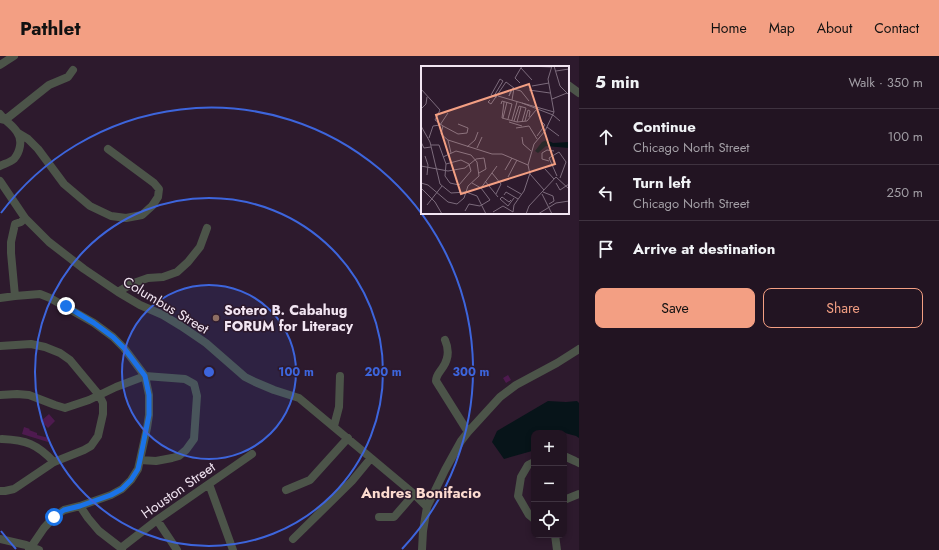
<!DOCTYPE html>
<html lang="en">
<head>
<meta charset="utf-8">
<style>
	:root { --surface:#221422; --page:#2a1d2a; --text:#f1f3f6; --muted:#a29ea5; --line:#3f3340; --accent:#f39f83 }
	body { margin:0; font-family:Jost,sans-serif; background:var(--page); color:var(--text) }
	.controls { position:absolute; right:12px; bottom:12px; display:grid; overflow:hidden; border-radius:8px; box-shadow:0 2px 6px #0003 }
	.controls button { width:36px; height:36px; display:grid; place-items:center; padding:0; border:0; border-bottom:1px solid var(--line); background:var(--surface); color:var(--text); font:20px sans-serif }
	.stop { position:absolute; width:12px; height:12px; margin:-9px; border:3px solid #1a73e8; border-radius:50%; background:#fff }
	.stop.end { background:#1a73e8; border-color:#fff; box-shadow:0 1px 4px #0008 }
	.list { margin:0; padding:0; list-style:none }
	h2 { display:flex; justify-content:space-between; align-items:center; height:52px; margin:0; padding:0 16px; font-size:17px }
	h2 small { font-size:13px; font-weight:400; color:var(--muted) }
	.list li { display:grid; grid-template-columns:26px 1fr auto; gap:12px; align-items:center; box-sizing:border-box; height:56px; padding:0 16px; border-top:1px solid var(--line) }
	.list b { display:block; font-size:15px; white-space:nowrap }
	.list p { margin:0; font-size:13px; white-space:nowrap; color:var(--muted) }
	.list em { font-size:13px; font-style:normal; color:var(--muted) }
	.actions { display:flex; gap:8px; padding:12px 16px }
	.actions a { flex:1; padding:9px 0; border:1px solid var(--accent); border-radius:8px; text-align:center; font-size:14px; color:var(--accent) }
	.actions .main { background:var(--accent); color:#111 }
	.icon { flex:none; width:22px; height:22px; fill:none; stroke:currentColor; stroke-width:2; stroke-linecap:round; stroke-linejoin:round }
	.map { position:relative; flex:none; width:579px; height:494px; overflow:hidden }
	header { display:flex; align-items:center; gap:24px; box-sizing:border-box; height:56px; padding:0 20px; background:var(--accent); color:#111 }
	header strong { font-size:19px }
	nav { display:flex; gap:22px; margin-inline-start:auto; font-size:14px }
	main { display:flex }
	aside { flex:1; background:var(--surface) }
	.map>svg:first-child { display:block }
	.water { fill:#071419 }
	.building { fill:#4e1a4f }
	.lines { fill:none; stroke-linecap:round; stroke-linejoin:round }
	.minor { stroke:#4c5449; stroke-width:8 }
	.route { stroke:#1a73e8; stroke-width:5 }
	.ring { fill:none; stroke:#3d65dc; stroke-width:2 }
	.education-dot { fill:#8d6e63; stroke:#2d1a2d; stroke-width:1.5 }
	.labels { text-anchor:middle; stroke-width:3; stroke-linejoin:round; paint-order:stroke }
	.street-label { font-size:14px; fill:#f2e5f2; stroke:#2d1a2d }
	.poi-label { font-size:14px; font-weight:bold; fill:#f2e5f2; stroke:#2d1a2d; text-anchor:start }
	.neighbourhood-label { font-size:15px; font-weight:bold; fill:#fddbd0; stroke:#2d1a2d }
	.inset-road { fill:none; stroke:#7c6b7c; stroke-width:1 }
	.view { fill:#f39f83; fill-opacity:0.15; stroke:#f39f83; stroke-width:2 }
	.inset-edge { fill:none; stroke:#f2e5f2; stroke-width:2 }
	.centre { fill:#3d65dc; stroke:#2d1a2d; stroke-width:2 }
	.ring-label { font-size:12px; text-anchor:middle; font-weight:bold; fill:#3d65dc; stroke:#2d1a2d; stroke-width:3; stroke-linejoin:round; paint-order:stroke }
</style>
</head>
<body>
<header>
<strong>Pathlet</strong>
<nav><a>Home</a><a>Map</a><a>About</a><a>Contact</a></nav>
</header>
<main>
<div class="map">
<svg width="579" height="494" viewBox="0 0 579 494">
	<rect width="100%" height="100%" fill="#2d1a2d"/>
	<!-- water -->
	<path class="water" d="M548,345L566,346L577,345L579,347V382L576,380L561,376L559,377H534V394L532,395L504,403L492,386L497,375Z"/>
	<!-- building -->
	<path class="building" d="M508,319L511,324L506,327L503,322Z
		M49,358L55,365L48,372L41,365Z
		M24,371L30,373L29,374L37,377V379L49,382L48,386L22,378Z"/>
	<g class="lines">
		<!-- minor -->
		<path class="minor" d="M0,9L14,0
			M568,29L579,37
			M0,58C5,65 13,69 17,76C23,84 20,96 14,103C11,106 4,108 0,110
			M0,63L5,64L49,29L68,21L73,14
			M18,77L28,83L38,93L64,128L90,150L111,160L126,162L142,159L152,150L158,141L159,133L154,127L108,93
			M0,125L25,162L49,186L84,213L118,236L140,249L163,259L181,270L206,287L245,321L255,326L274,334L299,342L371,402L414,438L427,451
			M118,236L131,228L148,222L163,221L177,216L188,206L200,191L207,172
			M15,240L11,197V186L15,168L21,166L25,162
			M0,242L15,240L40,238L50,242L94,267L113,281L124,292L145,320L149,339V359L147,372L138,413L131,424L122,433L111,439L80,450L64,454L54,461L44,472L29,494
			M445,284C449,293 449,302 443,311C440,316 436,319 436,325L468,376
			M0,290L31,288L45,291L60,297L70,304L99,339L103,347V358L98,380L91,390L84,394L54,406L14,433L5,435H0
			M0,339L17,338L29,339L55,349L65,352L89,344L116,331L145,320L185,323L194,328L197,340L194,383L186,394L179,400L172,402L156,405L140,404
			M334,370L339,351L340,320
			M2,383C26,384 37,388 54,406
			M564,400L575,405L579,407
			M534,406L528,409L521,421L518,440L529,459L534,463
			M209,428L233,494
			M286,434L310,424L348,382
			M564,444L579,438
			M80,450L88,462L99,475L121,492L122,494
			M379,461H394L414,438
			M157,464L177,494
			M555,479L557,494
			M0,483L26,489L39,494
			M293,483L352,425L371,402
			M121,492L157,464L252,398
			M422,494L423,475L427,451L445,414L461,385L468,376L500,341L516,329L557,307L579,293"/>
	</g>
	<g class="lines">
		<!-- route -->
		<path class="route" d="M54,461L64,454L80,450L111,439L122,433L131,424L138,413L140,404L149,359V339L145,320L124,292L113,281L94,267L66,250"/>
	</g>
	<!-- distance rings -->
	<circle cx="209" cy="316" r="87" fill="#3d65dc" fill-opacity=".12"/>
	<g class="ring">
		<circle cx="209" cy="316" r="87"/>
		<circle cx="209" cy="316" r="174"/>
		<path d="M16 493A262 262 0 0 1 1 475M1 157A262 262 0 1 1 402 493"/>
	</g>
	<!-- markers -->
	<circle class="education-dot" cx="216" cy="262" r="4"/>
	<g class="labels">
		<!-- street labels -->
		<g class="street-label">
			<text transform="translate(166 249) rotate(31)" y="5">Columbus Street</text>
			<text transform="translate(178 434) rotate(-35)" y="5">Houston Street</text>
		</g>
		<!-- poi labels -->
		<g class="poi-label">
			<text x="224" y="259">Sotero B. Cabahug<tspan x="224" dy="16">FORUM for Literacy</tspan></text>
		</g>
		<!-- neighbourhood labels -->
		<g class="neighbourhood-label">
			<text x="421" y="442">Andres Bonifacio</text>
		</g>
	</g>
	<!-- overview -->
	<g transform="translate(421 10)">
		<rect width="148" height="148" fill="#2d1a2d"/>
		<path d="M126,74L132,77L148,76V82L125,80L117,87L114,85L121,76Z" fill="#071419"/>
		<path class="inset-road" d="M107,0L131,1M133,0L139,20L148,29M100,2L111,14M135,5L148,3M99,17L94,12L101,0M111,20L128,17M0,23L19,44L14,54L22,60L20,68L27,74L71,88H81L107,99M93,23L100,25L108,35M90,24L88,30L92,22M108,24L129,27M73,30L82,15L79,13L70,29L76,31M77,30L101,37M131,33L146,27M69,34L67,36L70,38L85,16L93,22L91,34M83,36L81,52L96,56L106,55L115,44M80,38L81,35L91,38L87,53M0,43L5,38L6,31M133,46L101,37L132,49L139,55M82,52L86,36M91,54L96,36M93,55L98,40L105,42L101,56M104,55L107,44L109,45L108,51M88,56L101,60M96,56L100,41M0,60L9,76L19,118L30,127L45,126L56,130L65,148M22,60L37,68L46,67L47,62L37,58M126,61L138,70M95,62L108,60L116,73M116,70L124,59L121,56M101,71L102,78L110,85M8,72L12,60L19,59L27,47M27,74L30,87M0,76L3,82L10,81M10,79H18L25,98L24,110L29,117L38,119L50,105L48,98L40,94L25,98M46,81L54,74L57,66M56,82L61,71M4,90L7,99L6,109M128,95L121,93V87L126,84L133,85M0,100L27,105L44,102L55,93L63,92L65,103L58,107M124,103L133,113M84,104L91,92M71,107L80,118L75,128M136,110L128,92L138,86L145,96L139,112M87,111L96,94M64,115L77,131M0,117L7,119L27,136L36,138L43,132L47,120L58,110L56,96L50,89L35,85L22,91M135,117L139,124L148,118M86,120L100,128M0,122L14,136L21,148M60,122L76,100M123,124L109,108L107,99L113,78L124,65L133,46L127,13L131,0M122,126L132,130L133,135L128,138M121,128L131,148M83,129L85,126L97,133M79,133L87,140L93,132M79,133L81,131L88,136L90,134M6,139L21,120M44,145L48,138L59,140L69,134L60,122L51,117M72,146L82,140L92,146M92,146L93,139L103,125L109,107M105,148L108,140L135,111L148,123M117,148L135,137L148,135"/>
		<path class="view" d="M108,18L134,98L40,128L15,49Z"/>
		<rect width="148" height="148" class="inset-edge"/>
	</g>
	<circle cx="209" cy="316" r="6" class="centre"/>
	<g class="ring-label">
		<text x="296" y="320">100 m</text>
		<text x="383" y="320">200 m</text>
		<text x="471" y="320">300 m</text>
	</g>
</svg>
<div class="controls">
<button>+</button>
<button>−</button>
<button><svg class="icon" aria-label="locate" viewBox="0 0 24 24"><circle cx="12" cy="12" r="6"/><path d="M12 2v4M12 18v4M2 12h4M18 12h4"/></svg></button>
</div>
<div class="stop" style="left:54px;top:461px"></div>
<div class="stop end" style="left:66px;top:250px"></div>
</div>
<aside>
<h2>5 min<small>Walk · 350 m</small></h2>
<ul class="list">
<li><svg class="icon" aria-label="ahead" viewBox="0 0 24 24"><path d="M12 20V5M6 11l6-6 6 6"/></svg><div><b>Continue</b><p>Chicago North Street</p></div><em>100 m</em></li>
<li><svg class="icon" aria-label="left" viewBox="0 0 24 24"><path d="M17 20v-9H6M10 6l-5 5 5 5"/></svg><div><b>Turn left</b><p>Chicago North Street</p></div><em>250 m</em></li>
<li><svg class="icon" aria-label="arrive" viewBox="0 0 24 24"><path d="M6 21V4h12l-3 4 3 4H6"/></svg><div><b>Arrive at destination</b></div></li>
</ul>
<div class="actions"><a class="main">Save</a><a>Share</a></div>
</aside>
</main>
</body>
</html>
